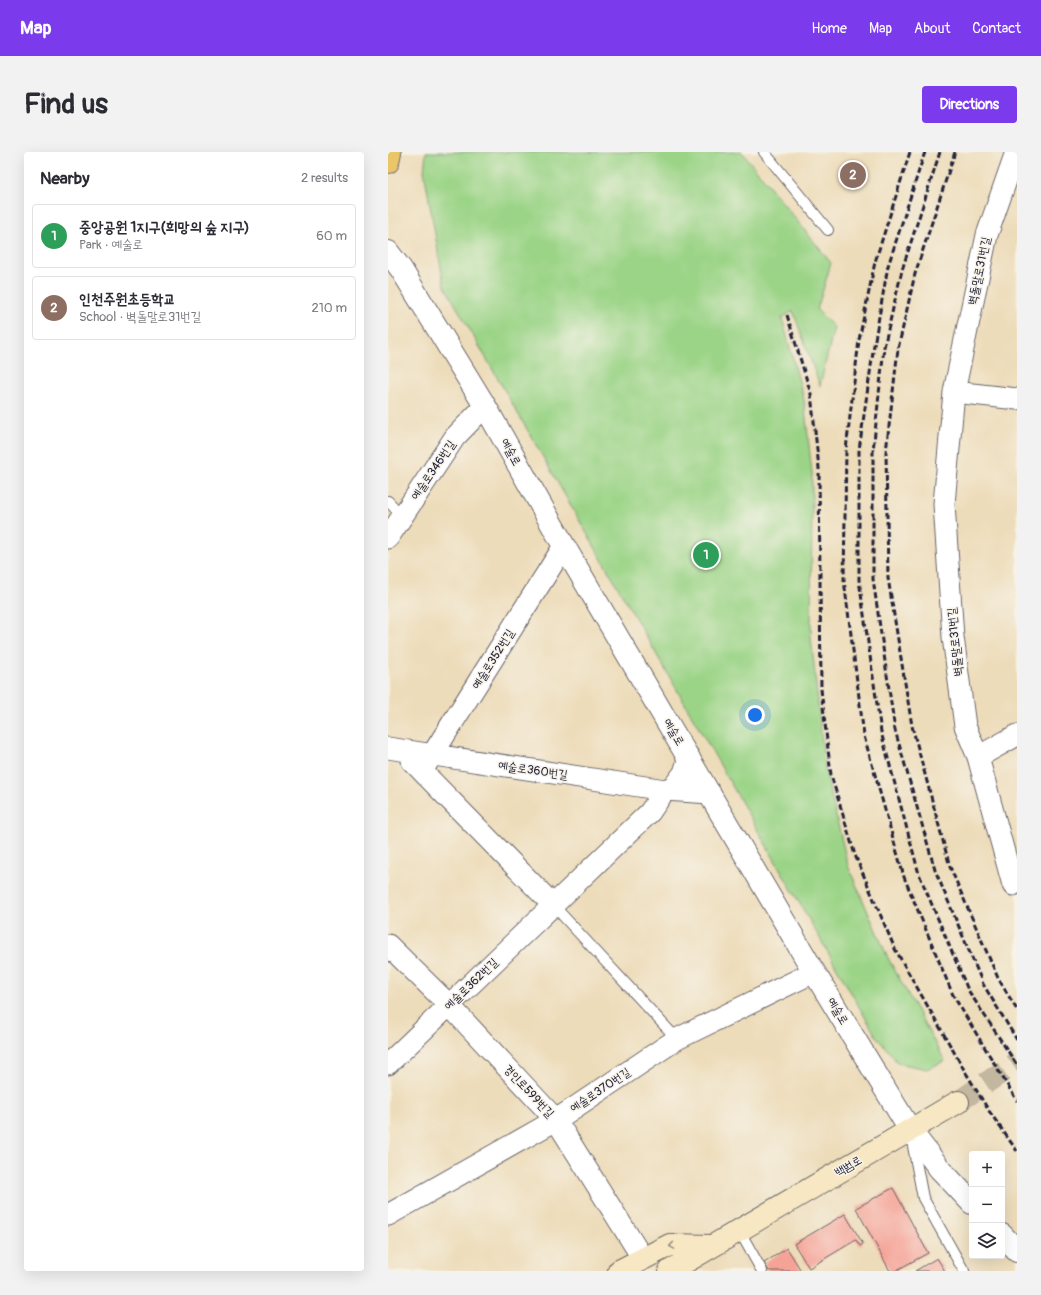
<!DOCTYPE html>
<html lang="en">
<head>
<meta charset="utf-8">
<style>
	:root { --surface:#fff; --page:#f2f2f3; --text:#2b2b33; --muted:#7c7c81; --line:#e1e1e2; --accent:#7c3aed }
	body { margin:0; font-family:Pangolin,"Poor Story",sans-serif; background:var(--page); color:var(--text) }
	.controls { position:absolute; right:12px; bottom:12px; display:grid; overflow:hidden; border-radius:4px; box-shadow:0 4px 16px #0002 }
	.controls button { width:36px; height:36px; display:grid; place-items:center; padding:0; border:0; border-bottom:1px solid var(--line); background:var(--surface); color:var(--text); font:20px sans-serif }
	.you { position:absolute; left:367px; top:563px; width:14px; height:14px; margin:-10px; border:3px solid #fff; border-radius:50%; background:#1a73e8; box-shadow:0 0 0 6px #1a73e833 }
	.badge { display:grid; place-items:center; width:26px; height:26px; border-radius:50%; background:var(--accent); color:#fff; font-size:13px; font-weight:700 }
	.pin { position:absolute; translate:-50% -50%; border:2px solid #fff; box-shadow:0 1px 4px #0006 }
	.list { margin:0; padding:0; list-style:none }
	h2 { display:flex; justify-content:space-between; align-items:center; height:52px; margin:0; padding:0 16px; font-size:17px }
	h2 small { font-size:13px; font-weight:400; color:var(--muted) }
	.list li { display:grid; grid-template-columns:26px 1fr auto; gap:12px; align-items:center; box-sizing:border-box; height:64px; margin:0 8px 8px; padding:0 8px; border:1px solid var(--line); border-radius:4px }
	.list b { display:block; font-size:15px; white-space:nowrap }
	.list p { margin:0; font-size:13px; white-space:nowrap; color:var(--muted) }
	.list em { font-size:13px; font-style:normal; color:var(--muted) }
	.icon { flex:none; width:22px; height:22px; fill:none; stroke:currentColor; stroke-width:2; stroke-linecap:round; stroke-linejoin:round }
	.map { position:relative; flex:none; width:629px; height:1119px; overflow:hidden; border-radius:4px }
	header { display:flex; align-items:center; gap:24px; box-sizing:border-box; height:56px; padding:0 20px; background:var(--accent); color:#fff }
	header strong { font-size:19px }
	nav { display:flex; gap:22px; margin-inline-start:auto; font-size:14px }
	.intro { display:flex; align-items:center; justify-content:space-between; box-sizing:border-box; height:96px; padding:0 24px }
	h1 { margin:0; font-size:28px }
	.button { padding:10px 18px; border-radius:4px; background:var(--accent); color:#fff; font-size:14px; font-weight:700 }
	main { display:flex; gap:24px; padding:0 24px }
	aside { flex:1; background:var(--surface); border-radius:4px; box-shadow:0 4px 16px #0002 }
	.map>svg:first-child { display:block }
	.green { fill:#9bd487; stroke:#5e7b61 }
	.building { fill:#f5a397 }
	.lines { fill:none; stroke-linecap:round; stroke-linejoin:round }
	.secondary-tunnel { stroke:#c4b7a0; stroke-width:22; stroke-dasharray:22 11; stroke-linecap:butt }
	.service-casing { stroke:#696367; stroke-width:12 }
	.minor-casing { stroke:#696367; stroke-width:23 }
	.tertiary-casing { stroke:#696367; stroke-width:24 }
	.secondary-casing { stroke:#696367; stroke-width:24 }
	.primary-casing { stroke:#696367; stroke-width:24 }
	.service { stroke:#fff; stroke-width:10 }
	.minor { stroke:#fff; stroke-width:21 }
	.tertiary { stroke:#fff; stroke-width:22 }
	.secondary { stroke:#f7e8c3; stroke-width:22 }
	.primary { stroke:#eac669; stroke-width:22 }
	.rail { stroke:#22223b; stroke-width:3; stroke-dasharray:6 3; stroke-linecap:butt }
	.oneway { stroke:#978f86 }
	.labels { text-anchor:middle; stroke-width:3; stroke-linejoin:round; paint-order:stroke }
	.street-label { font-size:12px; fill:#22223b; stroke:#f7f3e8 }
</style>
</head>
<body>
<header>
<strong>Map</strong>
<nav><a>Home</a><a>Map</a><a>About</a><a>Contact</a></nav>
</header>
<div class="intro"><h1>Find us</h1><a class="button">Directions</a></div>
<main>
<aside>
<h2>Nearby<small>2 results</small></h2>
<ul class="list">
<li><span class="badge" style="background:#2e9e5b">1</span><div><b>중앙공원 1지구(희망의 숲 지구)</b><p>Park · 예술로</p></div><em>60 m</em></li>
<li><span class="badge" style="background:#8d6e63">2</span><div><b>인천주원초등학교</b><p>School · 벽돌말로31번길</p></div><em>210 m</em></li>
</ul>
</aside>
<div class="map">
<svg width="629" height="1119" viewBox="0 0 629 1119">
	<rect width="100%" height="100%" fill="#f7f3e8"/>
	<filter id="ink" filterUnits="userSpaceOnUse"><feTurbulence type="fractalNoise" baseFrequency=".025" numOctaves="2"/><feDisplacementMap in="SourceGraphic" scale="8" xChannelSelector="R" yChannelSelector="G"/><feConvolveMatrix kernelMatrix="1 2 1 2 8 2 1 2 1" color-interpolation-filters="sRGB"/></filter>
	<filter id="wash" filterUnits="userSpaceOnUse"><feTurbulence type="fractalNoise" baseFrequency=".012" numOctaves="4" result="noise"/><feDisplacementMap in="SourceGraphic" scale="16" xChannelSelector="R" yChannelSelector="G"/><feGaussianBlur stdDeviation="0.9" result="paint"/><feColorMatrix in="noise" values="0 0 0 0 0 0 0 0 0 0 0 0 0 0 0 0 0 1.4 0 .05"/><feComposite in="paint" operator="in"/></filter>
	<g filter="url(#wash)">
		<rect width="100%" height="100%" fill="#eddcb9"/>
		<!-- green -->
		<path class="green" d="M38,0H354L443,111L429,158L446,175L432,234L405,159L394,166L416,248L424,321L423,485L437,618L460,714L500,806L557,909L539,917L510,911L488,884L56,133L36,19Z"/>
		<g id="blocks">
			<!-- building -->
			<path class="building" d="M505,1036L540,1101L507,1119H502L468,1056Z
				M457,1062L475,1092L472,1094L468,1088L421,1116L406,1092Z
				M399,1096L412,1117L410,1119H381L376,1111Z
				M549,1106L557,1119H527Z"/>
		</g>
	</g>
	<g filter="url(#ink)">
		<use href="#blocks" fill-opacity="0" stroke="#696367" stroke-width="1"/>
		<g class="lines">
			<!-- secondary-tunnel -->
			<path class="secondary-tunnel" d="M570,950L629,910"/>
			<!-- service casing -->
			<g class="service-casing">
				<path id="service" d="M376,0L440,78
					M0,349L14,364
					M165,753L289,887
					M524,989L535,1046L576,1119
					M351,1078L374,1119"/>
			</g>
			<!-- minor casing -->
			<g class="minor-casing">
				<path id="minor" d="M566,240L629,247
					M0,386L67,285L97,254
					M0,596L277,638L322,641
					M590,605L629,583
					M24,609L165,753
					M34,619L176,394
					M625,733L590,605L577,574L565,485L556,352L566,240L599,83L628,0
					M0,793L61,853L168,968L255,1107
					M0,912L262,660L277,638L286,634L296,621L301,605
					M0,1063L168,968L289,887L426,820"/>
			</g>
			<!-- tertiary casing -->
			<g class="tertiary-casing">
				<path id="tertiary" d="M0,100L13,117L97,254L176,394L426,820L522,978L552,1017L584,1051
					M614,1083L629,1099"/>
			</g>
			<!-- secondary casing -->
			<g class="secondary-casing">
				<path id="secondary" d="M231,1119L282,1093L323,1094
					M282,1119L570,950"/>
			</g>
			<!-- primary casing -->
			<g class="primary-casing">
				<path id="primary" d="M0,10L2,0"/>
			</g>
			<!-- service -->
			<use href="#service" class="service"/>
			<!-- minor -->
			<use href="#minor" class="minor"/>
			<!-- tertiary -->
			<use href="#tertiary" class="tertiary"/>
			<!-- secondary -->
			<use href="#secondary" class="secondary"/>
			<!-- primary -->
			<use href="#primary" class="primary"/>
			<!-- rail -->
			<path class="rail" d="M522,0L487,110L471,188L458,298L456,428L476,584L516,725L565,843L629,949
				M537,0L500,114L486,193L471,298V428L493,580L531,722L580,838L629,913
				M552,0L514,118L496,195L485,299V427L507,578L547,718L595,832L629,888
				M567,0L527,122L510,197L498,300L500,426L524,574L562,715L610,826L629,858
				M399,163L423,242L431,316L433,537L443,623L467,703L507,797L578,921L601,959L629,999"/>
		</g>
		<!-- one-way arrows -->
		<defs><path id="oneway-chevron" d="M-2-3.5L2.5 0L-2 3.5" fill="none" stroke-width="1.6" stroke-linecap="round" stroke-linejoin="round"/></defs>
		<use class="oneway" href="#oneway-chevron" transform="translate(284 1094) rotate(171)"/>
	</g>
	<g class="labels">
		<!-- street labels -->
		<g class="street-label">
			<text transform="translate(591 119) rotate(-78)" y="4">벽돌말로31번길</text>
			<text transform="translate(123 300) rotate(61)" y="4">예술로</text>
			<text transform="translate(45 318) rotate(-56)" y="4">예술로346번길</text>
			<text transform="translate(567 490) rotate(-96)" y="4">벽돌말로31번길</text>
			<text transform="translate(105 507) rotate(-58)" y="4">예술로352번길</text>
			<text transform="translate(286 580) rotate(59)" y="4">예술로</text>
			<text transform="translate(145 618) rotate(8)" y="4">예술로360번길</text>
			<text transform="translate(83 832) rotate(-44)" y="4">예술로362번길</text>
			<text transform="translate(450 859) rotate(59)" y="4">예술로</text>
			<text transform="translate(212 938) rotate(-34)" y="4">예술로370번길</text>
			<text transform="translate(141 939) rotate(47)" y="4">경인로599번길</text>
			<text transform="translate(460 1014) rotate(-30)" y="4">백범로</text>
		</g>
	</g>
</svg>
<div class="controls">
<button>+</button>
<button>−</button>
<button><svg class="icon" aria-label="layers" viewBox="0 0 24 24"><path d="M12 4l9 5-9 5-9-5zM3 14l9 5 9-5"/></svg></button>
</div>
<div class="you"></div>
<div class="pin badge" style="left:318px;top:403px;background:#2e9e5b">1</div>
<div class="pin badge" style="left:465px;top:23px;background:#8d6e63">2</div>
</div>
</main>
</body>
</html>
